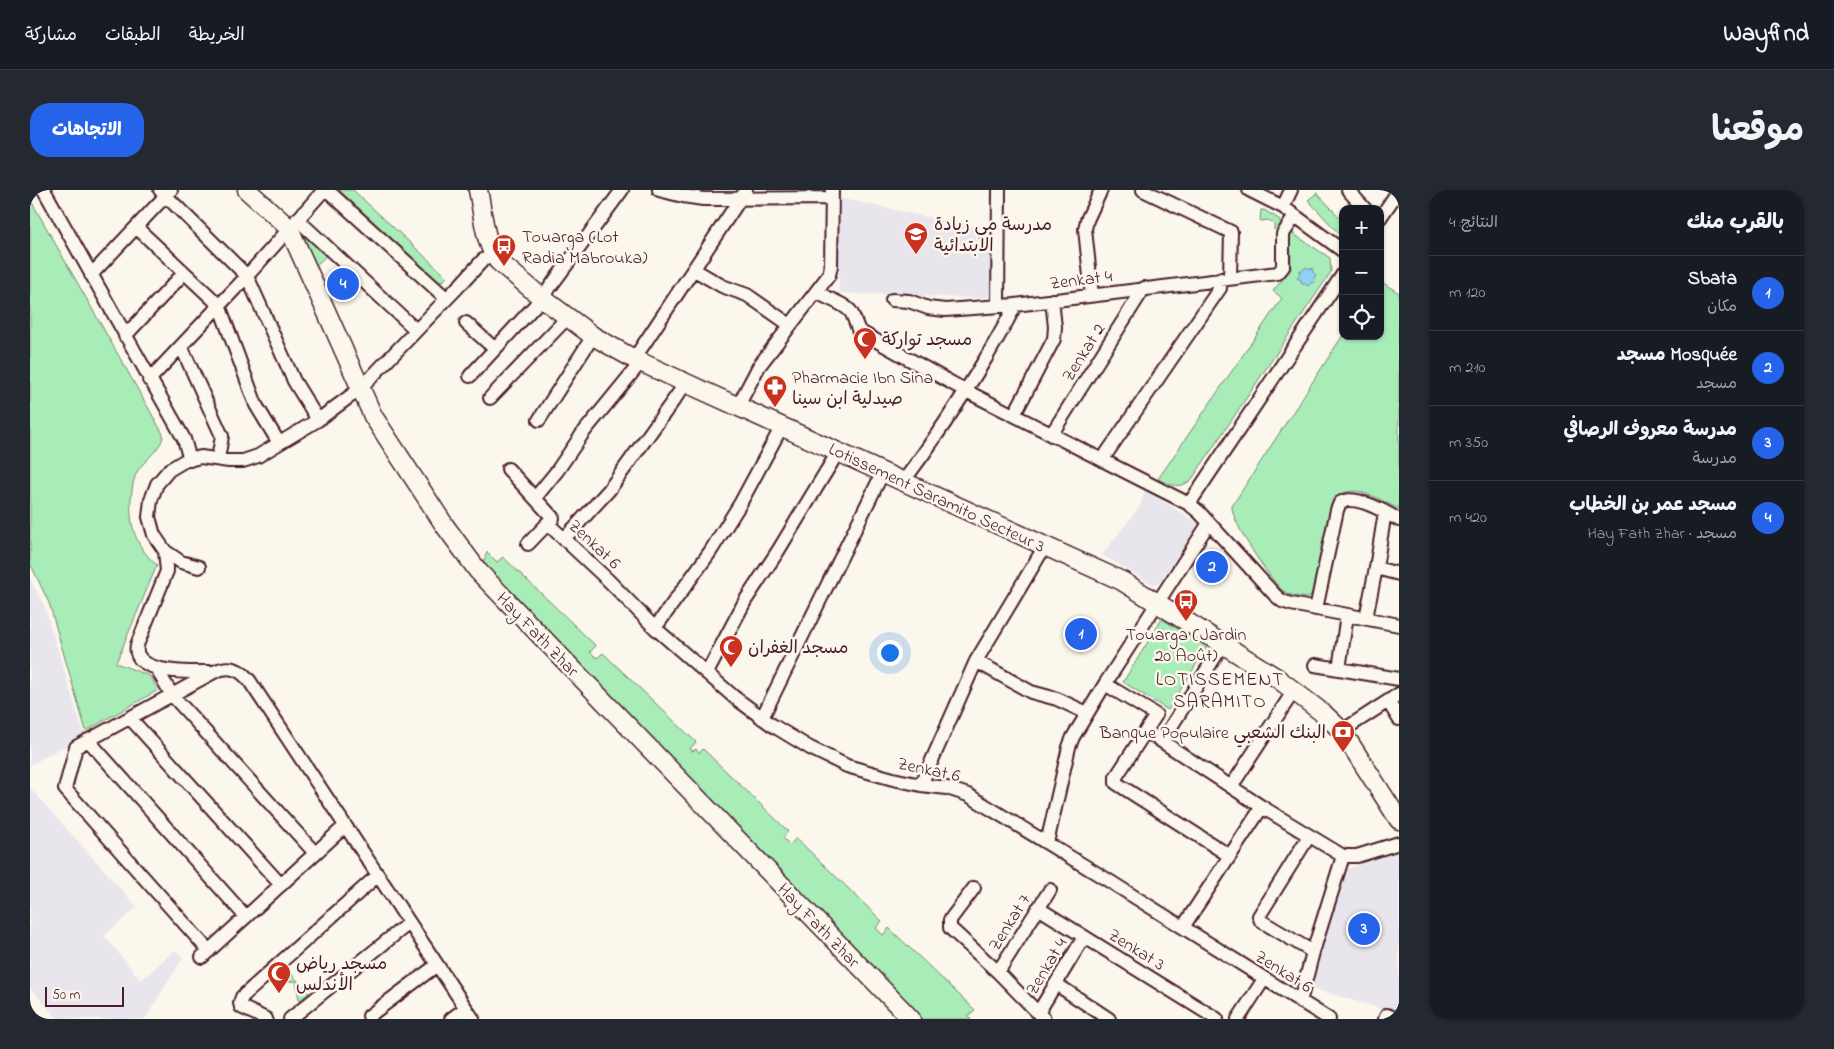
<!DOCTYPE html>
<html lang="ar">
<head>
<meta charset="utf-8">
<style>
	:root { --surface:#171b24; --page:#242831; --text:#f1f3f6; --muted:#9ea1a6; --line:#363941; --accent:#2563eb }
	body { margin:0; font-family:"Indie Flower","Playpen Sans Arabic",sans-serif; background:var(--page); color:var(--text); direction:rtl }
	.controls { position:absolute; right:15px; top:15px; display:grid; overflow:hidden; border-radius:10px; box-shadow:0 1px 4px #0004 }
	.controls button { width:45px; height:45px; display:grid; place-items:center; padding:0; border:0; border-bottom:1px solid var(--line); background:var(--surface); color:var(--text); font:25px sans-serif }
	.scale { position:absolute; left:15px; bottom:12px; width:79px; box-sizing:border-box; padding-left:5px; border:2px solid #4a1f2b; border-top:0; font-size:14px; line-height:18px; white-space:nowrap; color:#4a1f2b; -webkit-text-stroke:4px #fbf7ec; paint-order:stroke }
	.you { position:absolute; left:859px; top:462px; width:18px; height:18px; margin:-12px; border:4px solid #fff; border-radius:50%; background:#1a73e8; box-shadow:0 0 0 8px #1a73e833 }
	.badge { display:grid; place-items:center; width:32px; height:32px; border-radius:50%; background:var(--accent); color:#fff; font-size:16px; font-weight:700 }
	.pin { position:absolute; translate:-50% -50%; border:2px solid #fff; box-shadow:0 1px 5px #0006 }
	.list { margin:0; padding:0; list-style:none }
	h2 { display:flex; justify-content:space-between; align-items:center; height:65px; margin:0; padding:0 20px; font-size:21px }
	h2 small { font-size:16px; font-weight:400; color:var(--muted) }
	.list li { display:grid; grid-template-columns:32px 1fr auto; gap:15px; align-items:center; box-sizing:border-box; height:75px; padding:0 20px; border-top:1px solid var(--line) }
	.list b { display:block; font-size:19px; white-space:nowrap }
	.list p { margin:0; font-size:16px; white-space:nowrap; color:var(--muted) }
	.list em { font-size:16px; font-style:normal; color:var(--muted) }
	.icon { flex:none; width:28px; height:28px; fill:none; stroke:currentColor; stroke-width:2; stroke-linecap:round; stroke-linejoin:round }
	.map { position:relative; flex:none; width:1369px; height:829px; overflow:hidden; direction:ltr; border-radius:20px }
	header { display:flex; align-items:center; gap:30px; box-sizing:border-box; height:70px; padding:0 25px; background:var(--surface); border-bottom:1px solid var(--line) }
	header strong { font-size:24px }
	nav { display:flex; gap:28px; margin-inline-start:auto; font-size:18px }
	.intro { display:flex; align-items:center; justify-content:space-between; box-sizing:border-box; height:120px; padding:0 30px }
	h1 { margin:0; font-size:35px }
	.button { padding:12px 22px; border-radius:20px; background:var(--accent); color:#fff; font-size:18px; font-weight:700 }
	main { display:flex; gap:30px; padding:0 30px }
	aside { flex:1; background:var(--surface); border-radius:20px; box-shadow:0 1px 4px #0004 }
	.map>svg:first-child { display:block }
	.built { fill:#e9e5ed }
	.green { fill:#a8ecb7; stroke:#798671 }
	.water { fill:#92d1f3; stroke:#758aa3 }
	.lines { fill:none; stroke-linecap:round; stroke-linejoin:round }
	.street-casing { stroke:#4a1f2b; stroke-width:16 }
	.secondary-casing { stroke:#4a1f2b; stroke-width:21 }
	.street { stroke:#fbf7ec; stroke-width:12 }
	.secondary { stroke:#fbf7ec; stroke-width:18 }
	.labels { text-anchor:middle; stroke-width:5; stroke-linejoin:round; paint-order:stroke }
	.poi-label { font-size:18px; fill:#4a1f2b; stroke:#fbf7ec; text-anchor:start }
	.street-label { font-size:18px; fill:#4a1f2b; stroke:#fbf7ec }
	.neighbourhood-label { font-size:19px; letter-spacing:1px; fill:#4a1f2b; stroke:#fbf7ec }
</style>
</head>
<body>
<header>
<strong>Wayfind</strong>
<nav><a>الخريطة</a><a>الطبقات</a><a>مشاركة</a></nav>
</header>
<div class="intro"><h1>موقعنا</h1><a class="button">الاتجاهات</a></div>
<main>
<aside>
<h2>بالقرب منك<small>النتائج: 4</small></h2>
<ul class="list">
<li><span class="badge">1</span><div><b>Sbata</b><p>مكان</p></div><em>120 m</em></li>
<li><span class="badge">2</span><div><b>Mosquée مسجد</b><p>مسجد</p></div><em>210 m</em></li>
<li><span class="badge">3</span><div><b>مدرسة معروف الرصافي</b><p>مدرسة</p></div><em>350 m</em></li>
<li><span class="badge">4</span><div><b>مسجد عمر بن الخطاب</b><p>مسجد · Hay Fath Zhar</p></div><em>420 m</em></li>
</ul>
</aside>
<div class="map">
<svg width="1369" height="829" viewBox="0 0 1369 829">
	<rect width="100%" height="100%" fill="#fbf7ec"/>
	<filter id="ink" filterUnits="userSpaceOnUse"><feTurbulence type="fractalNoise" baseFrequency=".02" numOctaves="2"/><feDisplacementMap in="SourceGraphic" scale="10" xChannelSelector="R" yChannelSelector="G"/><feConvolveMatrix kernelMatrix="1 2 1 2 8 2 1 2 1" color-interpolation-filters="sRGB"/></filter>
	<g filter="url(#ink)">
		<!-- built -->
		<path class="built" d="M809,8L965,42V107L943,108L809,103Z
			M1115,300L1169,334L1129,393L1122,394L1072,365L1110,316Z
			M0,389L14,415L54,545L0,575Z
			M0,598L107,717L74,746L111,790L145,760L153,768L115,829H28L0,798Z
			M1368,661L1369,663V827L1356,820L1280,798L1317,679Z"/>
		<!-- green -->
		<path class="green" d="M309,0H323L417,87L413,91L407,90Z
			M1287,3L1313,31V48L1278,10Z
			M0,9L133,244C134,257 113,271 107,282C103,290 102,300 101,309C99,335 106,358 127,375L86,473L120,486L128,500L56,541L19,413L0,373Z
			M1231,20H1234L1249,29L1251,34L1244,40V34L1238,30L1230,31Z
			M269,37L298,64L285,76L267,38Z
			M1262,43L1300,68L1301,82L1162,289C1150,300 1141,295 1128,289L1252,108L1243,101L1261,79L1260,46Z
			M1353,93L1369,103V319C1349,310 1319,288 1303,312L1282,405L1278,408C1269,407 1260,406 1252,400C1239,388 1201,332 1202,316L1313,145V146H1350V94Z
			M457,362L467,372L473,367L566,456L560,462L567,468L573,463L666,552L660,559L663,561L666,559L669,563L673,559L758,641L753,648L760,655L766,648L852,731L846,738L853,745L859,738L945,820L938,826L941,829H891L453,373Z
			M1132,429L1177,457L1138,520L1093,492Z
			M256,778L279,803L269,811L266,791L250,792L247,786Z"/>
		<!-- water -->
		<path class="water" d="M1276,77L1279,79L1282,78L1283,82L1286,85L1284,88L1285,92L1281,93L1278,96L1275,94H1272L1271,90L1267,88L1270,84L1269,81L1273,80Z"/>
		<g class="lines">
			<!-- street casing -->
			<g class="street-casing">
				<path id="street" d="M14,0L154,249L160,270
					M130,0L217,86L264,191L288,230
					M297,0L416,108
					M629,0L653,6L673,9L802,8
					M1113,0L1201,42L1200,88
					M1219,0L1253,17L1313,61
					M1318,0L1335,19
					M1253,17L1261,0
					M1350,28L1369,0
					M267,29L386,140
					M106,37L189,115L226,215L249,253
					M663,79L692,96L717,105L760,135
					M61,85L141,0
					M431,94L453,70L464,65
					M786,102C796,108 814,113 821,122C824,127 826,135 829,141L936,201L1159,314L1169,322L1245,405L1252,411L1261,414L1369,435
					M1062,105L1055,39L1057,30L1071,0
					M862,110L879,111L898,118L915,120L985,115L1248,83L1253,77V44L1265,26
					M968,116L969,0
					M436,133L465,159
					M95,146L154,83
					M151,156L192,246L188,269
					M604,169L716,0
					M440,186L512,108L592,0
					M119,190L217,86L294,0
					M460,208L537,128
					M708,216L729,176L799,85L801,76L802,0
					M984,225L1024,149L1025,137L1022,110
					M509,230L563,146
					M1021,245L1114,98
					M1072,270L1190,98L1191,89
					M478,279L523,328L498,354
					M873,292C903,252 930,211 956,168C966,150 977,133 985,115
					M505,308L527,281L553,243L611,172
					M1159,314L1313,84
					M517,333L578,390L625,438L704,507L742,535L780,558L817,576L863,589L891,595L917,598L938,605L1076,689L1299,829
					M534,349L579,300L656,193
					M135,361L151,372L169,377
					M1346,378L1355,322
					M1286,419L1307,320L1310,313C1324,303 1356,322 1369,330
					M1336,428L1346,378L1369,384
					M625,438L680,362L710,314L752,236
					M946,471L1001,502L1027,509L1057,523
					M1285,475L1369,489
					M126,478L142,505L285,663
					M1309,479L1317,425
					M182,482C163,482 101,485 107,455L137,381L135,361L124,345L119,327L121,310L127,294L139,280L154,271L171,267L199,271H213L228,266L288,230L330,199L428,97
					M677,483L715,411L748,361L808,262
					M1075,494L1126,525L1086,587V593L1200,666
					M1358,511L1369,529
					M100,528L251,695
					M732,528L853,282
					M1116,541L1232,617L1313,666H1327L1369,653
					M1312,541L1369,504
					M58,550L216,727
					M1132,551L1193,454
					M891,595L946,471L1015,356
					M1201,597L1265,499
					M1279,646L1229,726L1231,731L1283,762
					M1017,653L1039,557L1043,547L1075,494L1179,333
					M944,698L920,730V738L968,782L1014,829
					M1008,718L1187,829
					M1153,737L1232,617
					M179,761L35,599L46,557L184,482C198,475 209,478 219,490L443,829
					M172,767L315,636
					M968,782L1020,700
					M1026,794L1079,829
					M1270,812L1283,762L1313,666
					M1008,823L1054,747
					M339,826L407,775
					M236,829L211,817L210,813L212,807L348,685
					M260,829L379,733
					M421,829L436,818
					M1208,829L1234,789
					M1355,829L1357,825L1366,829"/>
			</g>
			<!-- secondary casing -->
			<g class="secondary-casing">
				<path id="secondary" d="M217,0L259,38L343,226L415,336L448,381L881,829
					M448,0C453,23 454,52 468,71L512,108L563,146L604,169L656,193L1092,391L1247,488L1294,524L1312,541L1369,630"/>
			</g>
			<!-- street -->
			<use href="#street" class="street"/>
			<!-- secondary -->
			<use href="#secondary" class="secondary"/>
		</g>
	</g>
	<!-- icons -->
	<defs>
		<g id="school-pin" transform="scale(1.25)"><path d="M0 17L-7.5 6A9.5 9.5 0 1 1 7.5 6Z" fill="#c8321e" stroke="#fbf7ec"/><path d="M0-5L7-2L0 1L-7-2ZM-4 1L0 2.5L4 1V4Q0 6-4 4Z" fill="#fff"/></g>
		<g id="bus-pin" transform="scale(1.25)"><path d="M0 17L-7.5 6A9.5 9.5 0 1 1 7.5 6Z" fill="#c8321e" stroke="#fbf7ec"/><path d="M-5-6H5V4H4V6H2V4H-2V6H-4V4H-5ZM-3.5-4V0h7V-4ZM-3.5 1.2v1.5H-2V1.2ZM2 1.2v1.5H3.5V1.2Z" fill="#fff"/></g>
		<g id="mosque-pin" transform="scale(1.25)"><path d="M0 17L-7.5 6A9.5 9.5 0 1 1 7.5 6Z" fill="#c8321e" stroke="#fbf7ec"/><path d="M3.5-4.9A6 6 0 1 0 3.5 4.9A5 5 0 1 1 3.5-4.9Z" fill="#fff"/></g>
		<g id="pharmacy-pin" transform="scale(1.25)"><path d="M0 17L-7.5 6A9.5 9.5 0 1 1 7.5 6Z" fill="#c8321e" stroke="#fbf7ec"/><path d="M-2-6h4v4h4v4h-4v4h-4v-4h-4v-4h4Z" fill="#fff"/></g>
		<g id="bank-pin" transform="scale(1.25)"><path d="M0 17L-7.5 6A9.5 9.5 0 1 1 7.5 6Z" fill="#c8321e" stroke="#fbf7ec"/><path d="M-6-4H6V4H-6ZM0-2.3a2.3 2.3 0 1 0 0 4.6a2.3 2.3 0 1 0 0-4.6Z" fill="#fff"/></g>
	</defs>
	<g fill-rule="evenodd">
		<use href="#school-pin" x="886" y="44"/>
		<use href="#bus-pin" x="474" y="56"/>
		<use href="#mosque-pin" x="835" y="149"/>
		<use href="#pharmacy-pin" x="745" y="197"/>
		<use href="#bus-pin" x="1156" y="411"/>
		<use href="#mosque-pin" x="701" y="457"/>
		<use href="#bank-pin" x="1313" y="542"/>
		<use href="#mosque-pin" x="249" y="783"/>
	</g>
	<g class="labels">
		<!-- poi labels -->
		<g class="poi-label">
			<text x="904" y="40">مدرسة مي زيادة<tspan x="904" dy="21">الابتدائية</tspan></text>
			<text x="492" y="52">Touarga (Lot<tspan x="492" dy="21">Radia Mabrouka)</tspan></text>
			<text x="852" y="155">مسجد تواركة</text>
			<text x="762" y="193">Pharmacie Ibn Sina<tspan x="762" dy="21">صيدلية ابن سينا</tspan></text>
			<text x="1156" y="450" text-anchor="middle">Touarga (Jardin<tspan x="1156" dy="21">20 Août)</tspan></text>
			<text x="718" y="463">مسجد الغفران</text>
			<text x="1296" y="548" text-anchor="end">Banque Populaire البنك الشعبي</text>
			<text x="266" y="779">مسجد رياض<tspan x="266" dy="21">الأندلس</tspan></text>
		</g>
		<!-- street labels -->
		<g class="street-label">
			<text transform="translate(1051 89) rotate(-7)" y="6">Zenkat 4</text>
			<text transform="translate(1053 162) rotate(-58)" y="6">Zenkat 2</text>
			<text transform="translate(907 307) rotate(25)" y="6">Lotissement Saramito Secteur 3</text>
			<text transform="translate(565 354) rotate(43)" y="6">Zenkat 6</text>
			<text transform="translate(508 444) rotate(46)" y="6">Hay Fath Zhar</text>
			<text transform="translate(899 579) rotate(12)" y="6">Zenkat 6</text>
			<text transform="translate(979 732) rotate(-58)" y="6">Zenkat 7</text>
			<text transform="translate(789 735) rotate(46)" y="6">Hay Fath Zhar</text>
			<text transform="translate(1107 759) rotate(32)" y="6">Zenkat 3</text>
			<text transform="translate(1016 776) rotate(-59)" y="6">Zenkat 4</text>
			<text transform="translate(1254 781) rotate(32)" y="6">Zenkat 6</text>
		</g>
		<!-- neighbourhood labels -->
		<g class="neighbourhood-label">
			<text x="1190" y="495">LOTISSEMENT<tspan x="1190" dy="22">SARAMITO</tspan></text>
		</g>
	</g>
</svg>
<div class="controls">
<button>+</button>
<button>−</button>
<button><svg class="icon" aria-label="locate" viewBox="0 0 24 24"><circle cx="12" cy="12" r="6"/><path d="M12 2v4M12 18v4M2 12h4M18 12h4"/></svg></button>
</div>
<div class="scale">50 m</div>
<div class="you"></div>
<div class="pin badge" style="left:1051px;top:444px">1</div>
<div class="pin badge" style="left:1182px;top:377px">2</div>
<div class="pin badge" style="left:1334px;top:739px">3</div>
<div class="pin badge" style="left:313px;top:94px">4</div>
</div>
</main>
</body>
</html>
